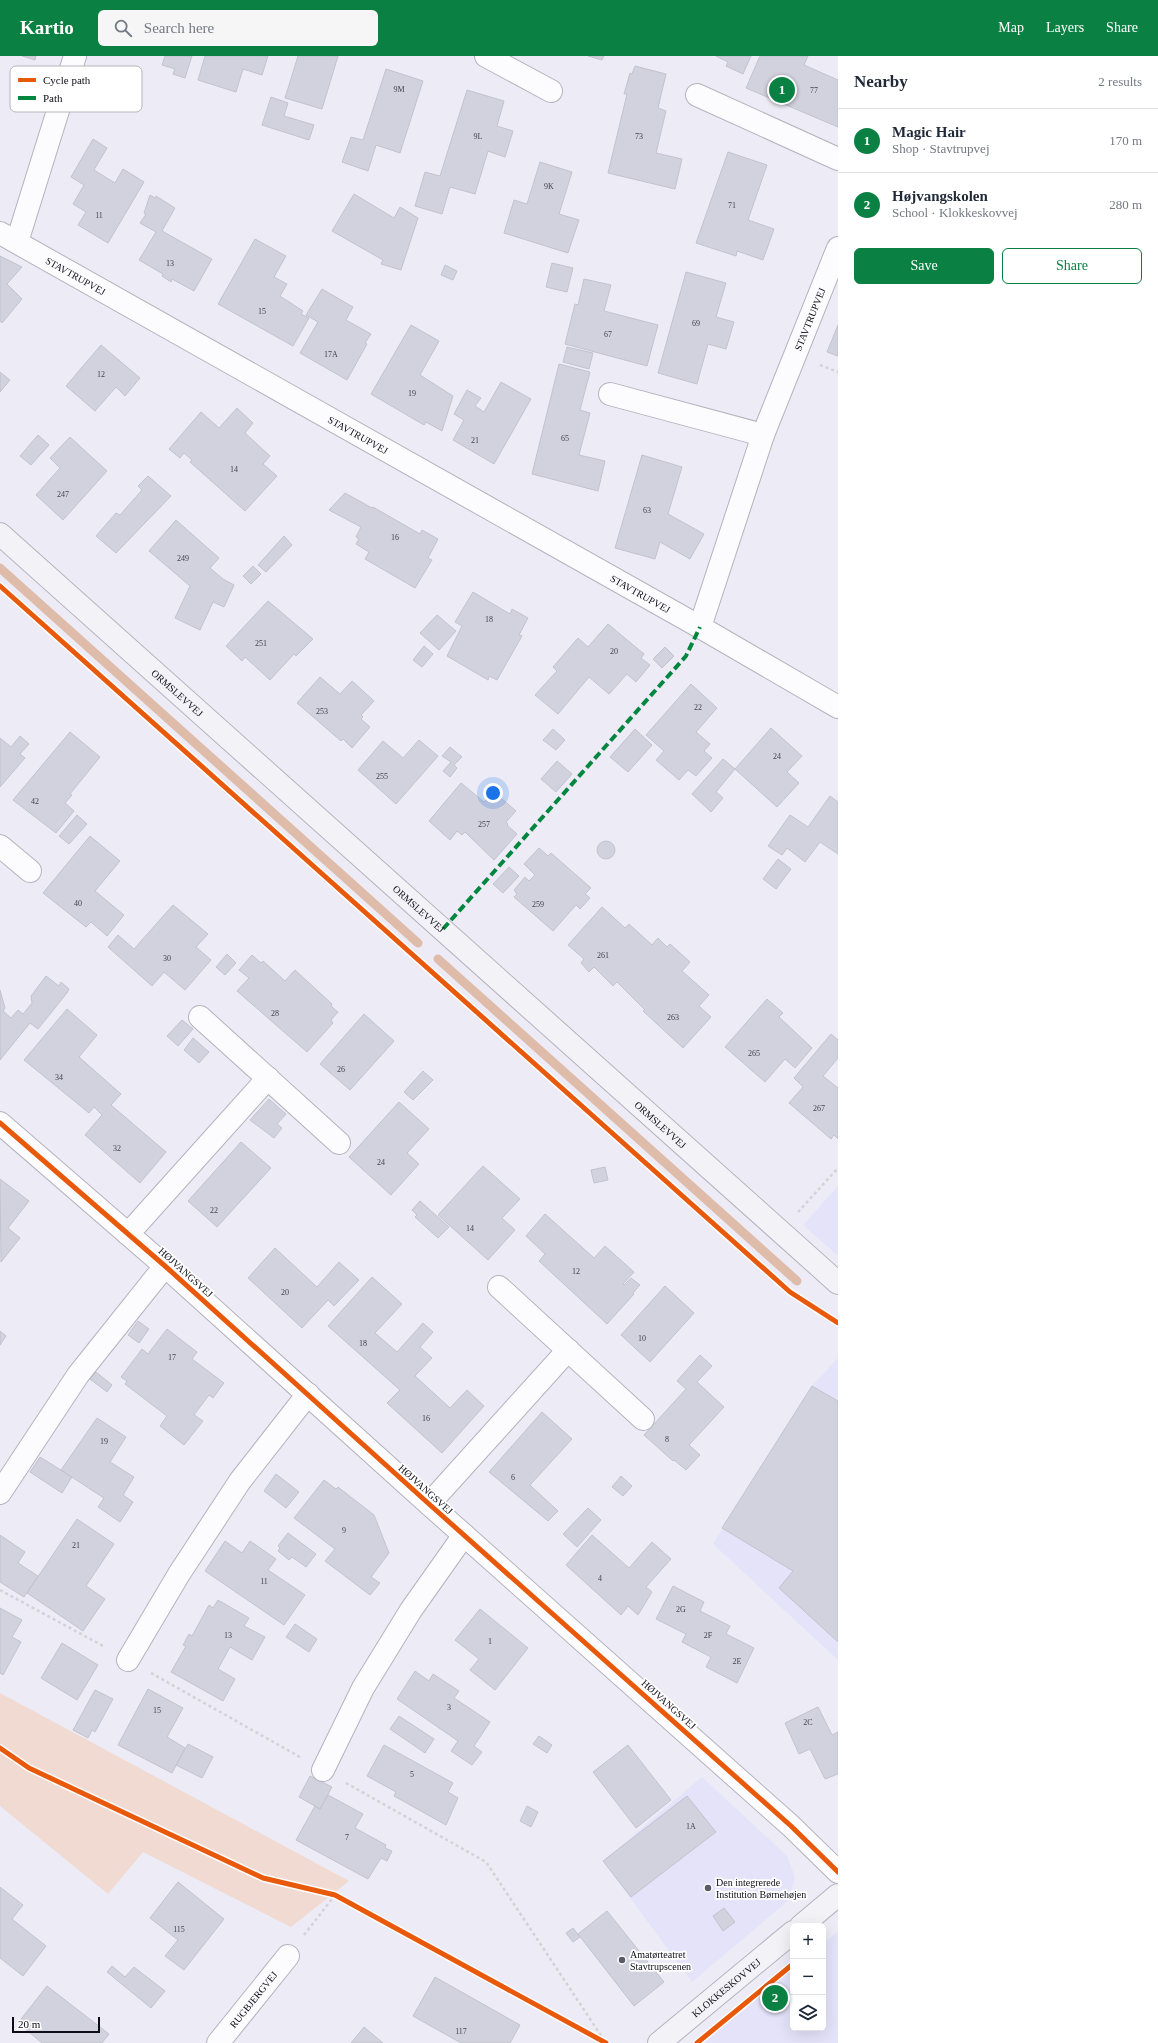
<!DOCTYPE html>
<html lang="en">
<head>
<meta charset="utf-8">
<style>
	:root { --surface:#fff; --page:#f6f6f7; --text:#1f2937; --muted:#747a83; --line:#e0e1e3; --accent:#0b8043 }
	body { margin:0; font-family:"Times New Roman",serif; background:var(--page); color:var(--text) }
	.controls { position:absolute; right:12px; bottom:12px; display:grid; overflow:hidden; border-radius:6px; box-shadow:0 4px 16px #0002 }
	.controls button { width:36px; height:36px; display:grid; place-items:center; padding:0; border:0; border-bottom:1px solid var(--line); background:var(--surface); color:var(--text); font:20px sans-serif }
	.scale { position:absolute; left:12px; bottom:10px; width:88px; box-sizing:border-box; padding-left:4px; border:2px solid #0e0c17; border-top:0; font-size:11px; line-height:14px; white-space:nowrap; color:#0e0c17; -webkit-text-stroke:3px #fff; paint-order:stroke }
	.you { position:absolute; left:493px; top:737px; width:14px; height:14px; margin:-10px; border:3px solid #fff; border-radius:50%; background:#1a73e8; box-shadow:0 0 0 6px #1a73e833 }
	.badge { display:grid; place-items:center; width:26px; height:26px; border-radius:50%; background:var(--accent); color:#fff; font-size:13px; font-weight:700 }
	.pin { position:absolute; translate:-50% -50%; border:2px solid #fff; box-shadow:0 1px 4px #0006 }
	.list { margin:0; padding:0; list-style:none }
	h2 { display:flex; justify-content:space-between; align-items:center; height:52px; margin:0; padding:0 16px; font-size:17px }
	h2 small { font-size:13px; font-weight:400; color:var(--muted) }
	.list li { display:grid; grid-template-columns:26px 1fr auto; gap:12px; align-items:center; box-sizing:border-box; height:64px; padding:0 16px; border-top:1px solid var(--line) }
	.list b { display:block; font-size:15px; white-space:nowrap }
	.list p { margin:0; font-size:13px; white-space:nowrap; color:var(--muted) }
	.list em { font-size:13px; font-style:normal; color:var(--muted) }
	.actions { display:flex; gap:8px; padding:12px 16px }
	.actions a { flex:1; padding:9px 0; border:1px solid var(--accent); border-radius:6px; text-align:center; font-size:14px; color:var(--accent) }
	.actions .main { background:var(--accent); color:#fff }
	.icon { flex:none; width:22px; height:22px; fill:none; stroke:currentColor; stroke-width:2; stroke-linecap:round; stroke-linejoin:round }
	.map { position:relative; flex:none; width:838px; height:1987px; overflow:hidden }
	header { display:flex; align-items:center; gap:24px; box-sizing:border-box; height:56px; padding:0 20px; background:var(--accent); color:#fff }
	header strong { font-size:19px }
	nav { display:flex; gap:22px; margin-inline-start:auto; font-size:14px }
	.search { width:280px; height:36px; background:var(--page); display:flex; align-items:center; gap:10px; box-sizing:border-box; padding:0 14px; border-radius:6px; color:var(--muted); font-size:15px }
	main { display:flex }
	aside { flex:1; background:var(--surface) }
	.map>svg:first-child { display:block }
	.built { fill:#e5e3fa }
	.green { fill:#f0dad2 }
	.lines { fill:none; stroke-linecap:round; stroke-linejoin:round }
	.stream { stroke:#dfbca9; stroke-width:9 }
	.building { fill:#d2d1de; stroke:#c3c2cd }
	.street-casing { stroke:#b4b3be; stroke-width:24 }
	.secondary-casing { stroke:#b4b3be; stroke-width:24 }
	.path { stroke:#d3d2d7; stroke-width:2.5; stroke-dasharray:3 3; stroke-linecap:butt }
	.street { stroke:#fcfcfe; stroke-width:22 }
	.secondary { stroke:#f3f3f7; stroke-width:22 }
	.quiet { stroke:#00873e; stroke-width:4; stroke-dasharray:8 4; stroke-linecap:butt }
	.cycleway-casing { stroke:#fff; stroke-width:8 }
	.cycleway { stroke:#e8590c; stroke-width:5 }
	.poi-dot { fill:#5c5a65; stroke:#fff; stroke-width:1.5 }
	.labels { text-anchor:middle; stroke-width:3.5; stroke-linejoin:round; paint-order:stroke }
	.number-label { font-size:8px; fill:#43424d }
	.street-label { font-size:10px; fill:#0e0c17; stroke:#fff }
	.poi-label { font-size:10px; fill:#0e0c17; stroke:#fff; text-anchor:start }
	.key { fill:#fff; stroke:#b7b6b9; stroke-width:1 }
	.key-label { font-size:11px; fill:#0e0c17 }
</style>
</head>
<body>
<header>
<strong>Kartio</strong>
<div class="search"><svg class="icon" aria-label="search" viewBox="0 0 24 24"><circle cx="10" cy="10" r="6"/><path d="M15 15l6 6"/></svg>Search here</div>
<nav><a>Map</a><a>Layers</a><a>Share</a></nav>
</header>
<main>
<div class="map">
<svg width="838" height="1987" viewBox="0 0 838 1987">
	<rect width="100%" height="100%" fill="#ecebf6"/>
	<!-- built -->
	<path class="built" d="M838,1130V1200L803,1169Z
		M838,1302V1604L713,1488L812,1330Z
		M702,1721L787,1800L795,1821L789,1844L692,1926L603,1805Z
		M838,1875V1987H702L793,1912V1972H823V1888Z"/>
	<!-- green -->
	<path class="green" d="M0,1637L349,1825L291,1871L143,1796L108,1838L0,1750Z"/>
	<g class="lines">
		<!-- stream -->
		<path class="stream" d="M0,512L418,887
			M438,903L797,1225"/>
	</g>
	<!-- building -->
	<path class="building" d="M22,0H36L35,4Z
		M165,0H192L185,22L173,18L175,13L162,9Z
		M205,0H268L262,19L243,13L236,36L198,24Z
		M298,0H338L322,53L285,42Z
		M588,0H604L602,4Z
		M716,0H751L743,18L726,10L728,6Z
		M760,0H808L804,9L838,24V71L746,32Z
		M635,10L666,18L658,52L666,55L656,97L682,103L675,133L608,117L627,38H624L630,17L632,18Z
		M386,13L423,25L400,97L376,89L368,115L342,106L351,81L363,84Z
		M467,34L504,45L497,70L513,75L505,101L488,95L475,138L450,131L442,158L415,150L425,116L440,120Z
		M271,41L288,47L284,60L314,69L309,84L262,69Z
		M93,83L107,92L94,114L115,127L123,113L144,126L108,187L78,169L86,156L73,148L84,129L71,121Z
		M728,96L767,109L748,164L774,173L763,204L737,195L736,200L696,187Z
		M540,106L572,116L559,158L579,164L568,197L504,177L514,144L527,148Z
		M354,138L394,162L400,151L418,162L401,214L381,208L383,204L332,175Z
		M150,139L155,142L156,140L175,152L162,175L212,203L194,235L172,223L171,226L162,220L163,218L139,204L156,176L140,167L146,158L144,157Z
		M255,183L286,200L274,221L287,228L280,240L303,255L301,258L309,262L293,290L218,248Z
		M0,200L22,211L7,228L22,243L2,267L0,265Z
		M552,207L573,212L567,236L546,231Z
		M445,209L457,215L453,224L441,219Z
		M686,216L726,227L716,261L734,266L726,293L708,288L697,328L658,317Z
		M584,223L611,229L604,255L658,269L647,310L565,288L575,248L578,249Z
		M322,233L353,251L346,264L371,278L365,287L367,288L347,324L300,297L318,266L306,259Z
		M411,269L439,285L420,319L453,340L442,375L426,366L424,369L371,338Z
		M838,269V300L827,296Z
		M101,289L140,322L125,340L116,331L95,355L66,330Z
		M567,291L593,297L589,313L563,306Z
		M559,308L590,316L580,354L590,357L579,399L605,405L598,435L532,418Z
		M0,316L10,324L0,336Z
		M501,326L531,343L494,408L453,384L464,364L454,358L467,334L481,342L475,350L484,356Z
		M237,352L253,367L245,377L270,400L263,408L277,420L245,455L190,406L192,404L184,397L180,402L169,393L201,356L219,372Z
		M38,379L49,389L31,409L20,400Z
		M70,381L107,415L63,464L36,439L60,412L50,402Z
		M642,399L682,411L668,458L704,478L690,503L660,486L655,503L615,492Z
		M148,420L171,440L116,497L96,480L116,457L120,459L142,434L138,430Z
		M345,437L372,452L373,451L420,478L422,474L438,483L428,502L432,504L415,532L365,503L369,496L356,488L359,483L356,481L361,471L329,454Z
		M176,464L219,502L210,512L223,523L234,529L224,551L213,546L200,574L175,562L190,530L149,495Z
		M284,480L292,489L266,516L258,509Z
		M253,510L261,518L251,528L243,520Z
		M473,536L510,558L512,553L528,562L519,579L522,580L497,624L489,620L488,624L447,600L462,570L455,566Z
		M268,545L313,583L296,600L294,598L270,624L245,601L242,605L226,590Z
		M437,559L456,575L439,594L420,577Z
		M608,568L644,598L641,602L650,609L636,626L627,618L609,638L589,621L558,658L535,639L557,615L553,611L578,582L588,591Z
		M424,590L433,598L422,611L413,604Z
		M665,591L674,600L662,612L653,603Z
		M320,621L340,638L352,625L374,645L361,659L363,661L361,663L370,671L352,692L343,683L341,685L297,647Z
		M691,628L717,652L696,676L710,688L704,695L712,702L696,720L688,714L679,724L656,704L664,695L646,679Z
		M771,672L802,700L787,716L799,727L777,751L735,713Z
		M553,673L565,684L556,694L543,684Z
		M635,673L652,689L628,716L610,701Z
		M70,676L100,701L70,738L72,739L65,747L74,755L56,777L13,744Z
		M20,680L29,688L20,698L25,702L0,731V682L11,691Z
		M419,684L438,700L396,748L358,714L383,685L403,702Z
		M450,691L462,701L454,709L457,712L450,721L443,715L451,706L442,700Z
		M723,703L735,713L716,736L723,742L711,756L692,738Z
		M557,705L572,718L556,736L541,723Z
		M461,727L484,746L494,736L516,755L506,766L508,768L507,769L517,778L494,804L465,776L462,779L457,775L450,784L429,765Z
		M830,740L838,746V798L820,786L805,806L787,792L782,799L768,790L790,759L808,771Z
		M77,759L87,768L69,788L59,780Z
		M90,780L120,805L95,835L124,859L107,880L91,866L86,871L43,837Z
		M597 794a9 9 0 1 1 18 0a9 9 0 1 1-18 0Z
		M539,792L548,800L551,797L591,832L585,838L590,842L580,853L576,849L553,875L514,841L517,838L514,834L525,821L529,825L535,819L524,808Z
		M778,803L791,813L776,833L763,823Z
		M509,811L519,820L503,837L493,828Z
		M173,849L208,878L196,891L211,904L185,934L164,916L152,930L108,891L118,879L134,893Z
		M602,851L625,872L629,868L652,889L658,882L667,891L670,888L690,906L682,915L709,939L699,950L711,961L683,992L643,955L645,954L617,926L613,930L594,911L589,916L581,907L584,903L568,889Z
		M227,898L236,907L225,919L216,911Z
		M252,899L261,907L263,905L285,925L295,914L332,948L331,950L338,956L331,964L333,967L307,996L237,935L249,922L239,914Z
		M46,920L59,930L61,926L69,933L67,937L38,973L30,967L0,1004V934L5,952L3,955L11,962L18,954L23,958L32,947L31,940Z
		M767,943L783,957L779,961L812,992L795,1012L785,1003L765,1026L725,991Z
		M67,953L97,979L79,1001L121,1038L111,1049L166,1096L140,1127L85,1079L102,1059L94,1051L89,1057L24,1004Z
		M364,958L394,985L350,1034L320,1008Z
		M182,964L193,973L178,990L167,980Z
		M831,978L838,984V1002L823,1020L838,1032V1083L834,1079L831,1083L789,1047L803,1031L794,1022Z
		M193,982L209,996L199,1007L184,994Z
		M423,1015L433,1024L413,1044L404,1036Z
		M269,1043L286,1058L277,1068L282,1072L274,1082L250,1064Z
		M399,1046L429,1073L407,1097L419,1108L391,1139L349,1101Z
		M241,1086L271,1112L217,1171L188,1145Z
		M483,1110L520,1143L502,1162L515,1174L488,1204L438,1159Z
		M605,1111L608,1124L594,1127L591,1114Z
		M0,1123L29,1145L8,1172L20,1182L1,1206Z
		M420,1145L449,1171L438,1182L415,1161L417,1159L412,1154Z
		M545,1158L594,1202L605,1190L634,1216L623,1228L624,1229L631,1222L640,1229L633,1237L634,1238L607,1268L539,1205L545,1198L526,1180Z
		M275,1192L317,1231L339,1206L359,1224L334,1250L328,1244L302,1272L248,1222Z
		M372,1221L402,1248L375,1277L397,1296L423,1267L433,1276L420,1291L432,1302L415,1320L450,1352L467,1334L484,1350L442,1397L387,1347L400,1334L328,1270Z
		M665,1230L694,1257L650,1306L621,1279Z
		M138,1265L149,1273L139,1287L128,1279Z
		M167,1273L197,1296L192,1303L224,1327L213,1342L209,1339L194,1359L203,1365L184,1389L160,1370L167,1360L125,1328L127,1325L121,1321L142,1293L148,1298Z
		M0,1275L6,1280L0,1289Z
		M700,1299L712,1310L697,1326L724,1351L689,1389L700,1399L686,1414L674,1404L673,1405L644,1379L686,1333L677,1325Z
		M96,1316L112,1329L107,1336L90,1323Z
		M812,1330L838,1345V1586L779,1532L793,1515L722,1472Z
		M542,1356L572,1383L530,1429L558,1455L548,1465L489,1416Z
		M97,1362L126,1381L110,1406L134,1421L123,1439L133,1446L120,1466L98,1451L104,1442L61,1414Z
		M40,1401L72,1421L62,1437L30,1416Z
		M276,1418L299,1436L286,1452L264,1435Z
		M621,1420L632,1430L623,1440L612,1431Z
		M324,1424L336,1433L338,1431L374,1459L389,1497L371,1521L380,1527L370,1539L325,1505L335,1493L294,1462Z
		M588,1452L601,1464L577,1491L563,1478Z
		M77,1463L114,1488L86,1530L105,1543L83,1575L27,1537Z
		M288,1477L316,1498L306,1511L292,1501L289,1504L278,1495L280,1492L278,1490Z
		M0,1479L25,1496L18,1507L38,1520L24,1541L0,1526Z
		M592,1479L629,1512L652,1486L671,1503L646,1531L652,1536L638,1559L628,1550L621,1559L566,1509Z
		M225,1485L242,1497L250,1485L276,1503L268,1514L305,1539L284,1569L205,1515Z
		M673,1530L704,1546L700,1555L730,1570L726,1578L754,1592L737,1627L706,1611L711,1601L682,1586L686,1578L656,1563Z
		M218,1544L249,1562L244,1570L265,1581L252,1604L230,1591L218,1613L235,1623L223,1645L171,1616L186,1590L183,1589L189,1578L192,1580L209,1549L213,1552Z
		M0,1552L22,1564L12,1581L21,1586L3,1619L0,1617Z
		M480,1553L528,1592L495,1634L470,1614L479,1603L455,1584Z
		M295,1568L317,1583L309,1596L286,1581Z
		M62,1587L98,1609L77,1644L41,1622Z
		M415,1615L429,1625L433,1618L459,1635L454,1642L490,1666L474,1690L482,1696L472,1709L451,1695L458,1685L397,1643Z
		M148,1633L183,1652L167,1681L185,1692L172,1717L118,1689Z
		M95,1634L113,1643L95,1676L92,1674L88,1682L73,1674Z
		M818,1651L832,1679L838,1676V1718L825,1723L810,1693L799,1698L785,1667Z
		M399,1660L434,1683L425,1697L390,1673Z
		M539,1680L552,1689L547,1697L533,1688Z
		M188,1688L213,1701L202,1722L176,1709Z
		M384,1689L453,1727L448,1736L458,1742L446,1769L394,1740L396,1736L367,1720Z
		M628,1689L671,1744L636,1772L593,1716Z
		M310,1720L332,1731L320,1753L299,1741Z
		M328,1739L363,1758L355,1772L386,1789L385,1792L392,1795L387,1805L381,1802L368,1823L296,1784L315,1750L320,1753Z
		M687,1740L716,1776L631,1841L603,1805Z
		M527,1750L538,1756L531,1771L520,1765Z
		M178,1826L224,1863L184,1914L165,1900L178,1884L150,1862Z
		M0,1831L23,1849L12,1863L46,1890L23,1920L0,1902Z
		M724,1852L735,1866L723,1875L713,1860Z
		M607,1855L664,1926L634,1950L578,1878Z
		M573,1872L580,1881L573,1886L566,1877Z
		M112,1910L125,1921L134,1911L165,1935L151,1952L107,1916Z
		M435,1921L520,1969L510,1987H461L413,1960Z
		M47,1930L109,1978L102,1987H42L18,1967Z
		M364,1971L383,1987H351Z"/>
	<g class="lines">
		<!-- street casing -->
		<g class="street-casing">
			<g id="street">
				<path d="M486,0L551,35"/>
				<path d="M697,39L838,103"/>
				<path id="s1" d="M0,177L700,571L838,651"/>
				<path d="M17,186L75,0"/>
				<path d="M610,338L763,379"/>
				<path id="s2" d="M700,571L763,379L838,192"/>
				<path d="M0,790L30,815"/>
				<path d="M200,961L339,1087"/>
				<path d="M0,1067L165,1210L429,1448L791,1770L838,1816"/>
				<path d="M128,1178L268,1022"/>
				<path d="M499,1231L643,1363"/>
				<path d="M0,1437L78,1319L165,1210"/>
				<path d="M429,1448L568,1294"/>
				<path d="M128,1604L179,1518L240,1425L308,1338"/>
				<path d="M323,1714L363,1632L411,1554L464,1479"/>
				<path id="s3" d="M218,1987L288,1900"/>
			</g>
		</g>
		<!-- secondary casing -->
		<g class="secondary-casing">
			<g id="secondary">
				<path id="s4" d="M0,478L838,1227"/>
				<path d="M801,1870L838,1839"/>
				<path id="s5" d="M659,1987L793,1876"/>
			</g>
		</g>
		<!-- path -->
		<path class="path" d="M820,309L838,316
			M798,1156L838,1112
			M0,1534L105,1591
			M151,1617L300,1701
			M346,1727L486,1806L606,1987
			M304,1879L335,1839"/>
		<!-- street -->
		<use href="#street" class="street"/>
		<!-- secondary -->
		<use href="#secondary" class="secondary"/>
		<!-- quiet -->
		<path class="quiet" d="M443,873L686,600L700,571"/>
		<!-- cycleway casing -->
		<g class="cycleway-casing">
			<path id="cycleway" d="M0,530L790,1236L838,1267
				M0,1067L165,1210L429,1448L791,1770L838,1816
				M0,1692L29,1712L263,1822L335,1839L606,1987
				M697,1987L793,1908"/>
		</g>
		<!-- cycleway -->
		<use href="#cycleway" class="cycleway"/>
	</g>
	<!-- markers -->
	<g class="poi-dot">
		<circle cx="708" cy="1832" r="4"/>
		<circle cx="622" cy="1904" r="4"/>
	</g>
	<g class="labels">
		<!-- number labels -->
		<g class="number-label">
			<text x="399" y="36">9M</text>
			<text x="814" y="37">77</text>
			<text x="478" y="83">9L</text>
			<text x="639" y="83">73</text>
			<text x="549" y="133">9K</text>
			<text x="732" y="152">71</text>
			<text x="99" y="162">11</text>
			<text x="170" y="210">13</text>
			<text x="262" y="258">15</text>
			<text x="696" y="270">69</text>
			<text x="608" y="281">67</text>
			<text x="331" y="301">17A</text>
			<text x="101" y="321">12</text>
			<text x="412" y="340">19</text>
			<text x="565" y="385">65</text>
			<text x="475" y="387">21</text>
			<text x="234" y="416">14</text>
			<text x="63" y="441">247</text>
			<text x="647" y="457">63</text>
			<text x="395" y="484">16</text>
			<text x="183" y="505">249</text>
			<text x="489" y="566">18</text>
			<text x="261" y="590">251</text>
			<text x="614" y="598">20</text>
			<text x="698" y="654">22</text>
			<text x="322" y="658">253</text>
			<text x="777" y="703">24</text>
			<text x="382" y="723">255</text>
			<text x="35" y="748">42</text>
			<text x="484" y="771">257</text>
			<text x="78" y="850">40</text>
			<text x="538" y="851">259</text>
			<text x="603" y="902">261</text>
			<text x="167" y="905">30</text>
			<text x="275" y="960">28</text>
			<text x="673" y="964">263</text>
			<text x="754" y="1000">265</text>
			<text x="341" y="1016">26</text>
			<text x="59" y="1024">34</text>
			<text x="819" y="1055">267</text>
			<text x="117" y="1095">32</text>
			<text x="381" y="1109">24</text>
			<text x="214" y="1157">22</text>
			<text x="470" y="1175">14</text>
			<text x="576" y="1218">12</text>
			<text x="285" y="1239">20</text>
			<text x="642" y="1285">10</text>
			<text x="363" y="1290">18</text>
			<text x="172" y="1304">17</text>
			<text x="426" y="1365">16</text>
			<text x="667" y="1386">8</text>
			<text x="104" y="1388">19</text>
			<text x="513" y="1424">6</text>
			<text x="344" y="1477">9</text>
			<text x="76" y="1492">21</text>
			<text x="600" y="1525">4</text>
			<text x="264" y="1528">11</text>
			<text x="681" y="1556">2G</text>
			<text x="228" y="1582">13</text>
			<text x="708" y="1582">2F</text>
			<text x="490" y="1588">1</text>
			<text x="737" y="1608">2E</text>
			<text x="449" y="1654">3</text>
			<text x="157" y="1657">15</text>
			<text x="808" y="1669">2C</text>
			<text x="412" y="1721">5</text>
			<text x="691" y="1773">1A</text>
			<text x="347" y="1784">7</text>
			<text x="179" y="1876">115</text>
			<text x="461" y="1978">117</text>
		</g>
		<!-- street labels -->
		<g class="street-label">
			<text dy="4" stroke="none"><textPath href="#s1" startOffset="87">STAVTRUPVEJ</textPath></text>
			<text dy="4" stroke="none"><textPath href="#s2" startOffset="327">STAVTRUPVEJ</textPath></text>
			<text dy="4" stroke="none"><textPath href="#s1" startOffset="411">STAVTRUPVEJ</textPath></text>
			<text dy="4" stroke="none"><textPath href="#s1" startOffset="735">STAVTRUPVEJ</textPath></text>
			<text dy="4" stroke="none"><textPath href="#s4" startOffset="238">ORMSLEVVEJ</textPath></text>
			<text dy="4" stroke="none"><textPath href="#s4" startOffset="562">ORMSLEVVEJ</textPath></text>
			<text dy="4" stroke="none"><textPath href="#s4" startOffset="886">ORMSLEVVEJ</textPath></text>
			<text transform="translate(186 1216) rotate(42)" y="4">HØJVANGSVEJ</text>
			<text transform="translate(426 1433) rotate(42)" y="4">HØJVANGSVEJ</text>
			<text transform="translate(669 1648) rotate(42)" y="4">HØJVANGSVEJ</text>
			<text dy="4" stroke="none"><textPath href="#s5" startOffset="87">KLOKKESKOVVEJ</textPath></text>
			<text dy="4" stroke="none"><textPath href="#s3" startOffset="56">RUGBJERGVEJ</textPath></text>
		</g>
		<!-- poi labels -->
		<g class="poi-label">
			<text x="716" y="1830">Den integrerede<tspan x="716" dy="12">Institution Børnehøjen</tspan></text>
			<text x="630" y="1902">Amatørteatret<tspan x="630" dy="12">Stavtrupscenen</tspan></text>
		</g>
	</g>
	<!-- legend -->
	<rect x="10" y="10" width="132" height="46" rx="6" class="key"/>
	<rect x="18" y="22" width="18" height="4" fill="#e8590c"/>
	<rect x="18" y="40" width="18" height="4" fill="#00873e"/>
	<g class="key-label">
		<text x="43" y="28">Cycle path</text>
		<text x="43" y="46">Path</text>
	</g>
</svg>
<div class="controls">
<button>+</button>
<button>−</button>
<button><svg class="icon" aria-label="layers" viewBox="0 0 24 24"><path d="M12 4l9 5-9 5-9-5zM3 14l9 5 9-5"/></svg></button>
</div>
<div class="scale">20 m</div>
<div class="you"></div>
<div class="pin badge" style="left:782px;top:34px">1</div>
<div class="pin badge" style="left:775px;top:1942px">2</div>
</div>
<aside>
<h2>Nearby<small>2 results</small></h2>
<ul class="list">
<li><span class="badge">1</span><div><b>Magic Hair</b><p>Shop · Stavtrupvej</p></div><em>170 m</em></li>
<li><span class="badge">2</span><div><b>Højvangskolen</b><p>School · Klokkeskovvej</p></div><em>280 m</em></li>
</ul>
<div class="actions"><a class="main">Save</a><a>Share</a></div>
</aside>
</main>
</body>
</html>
